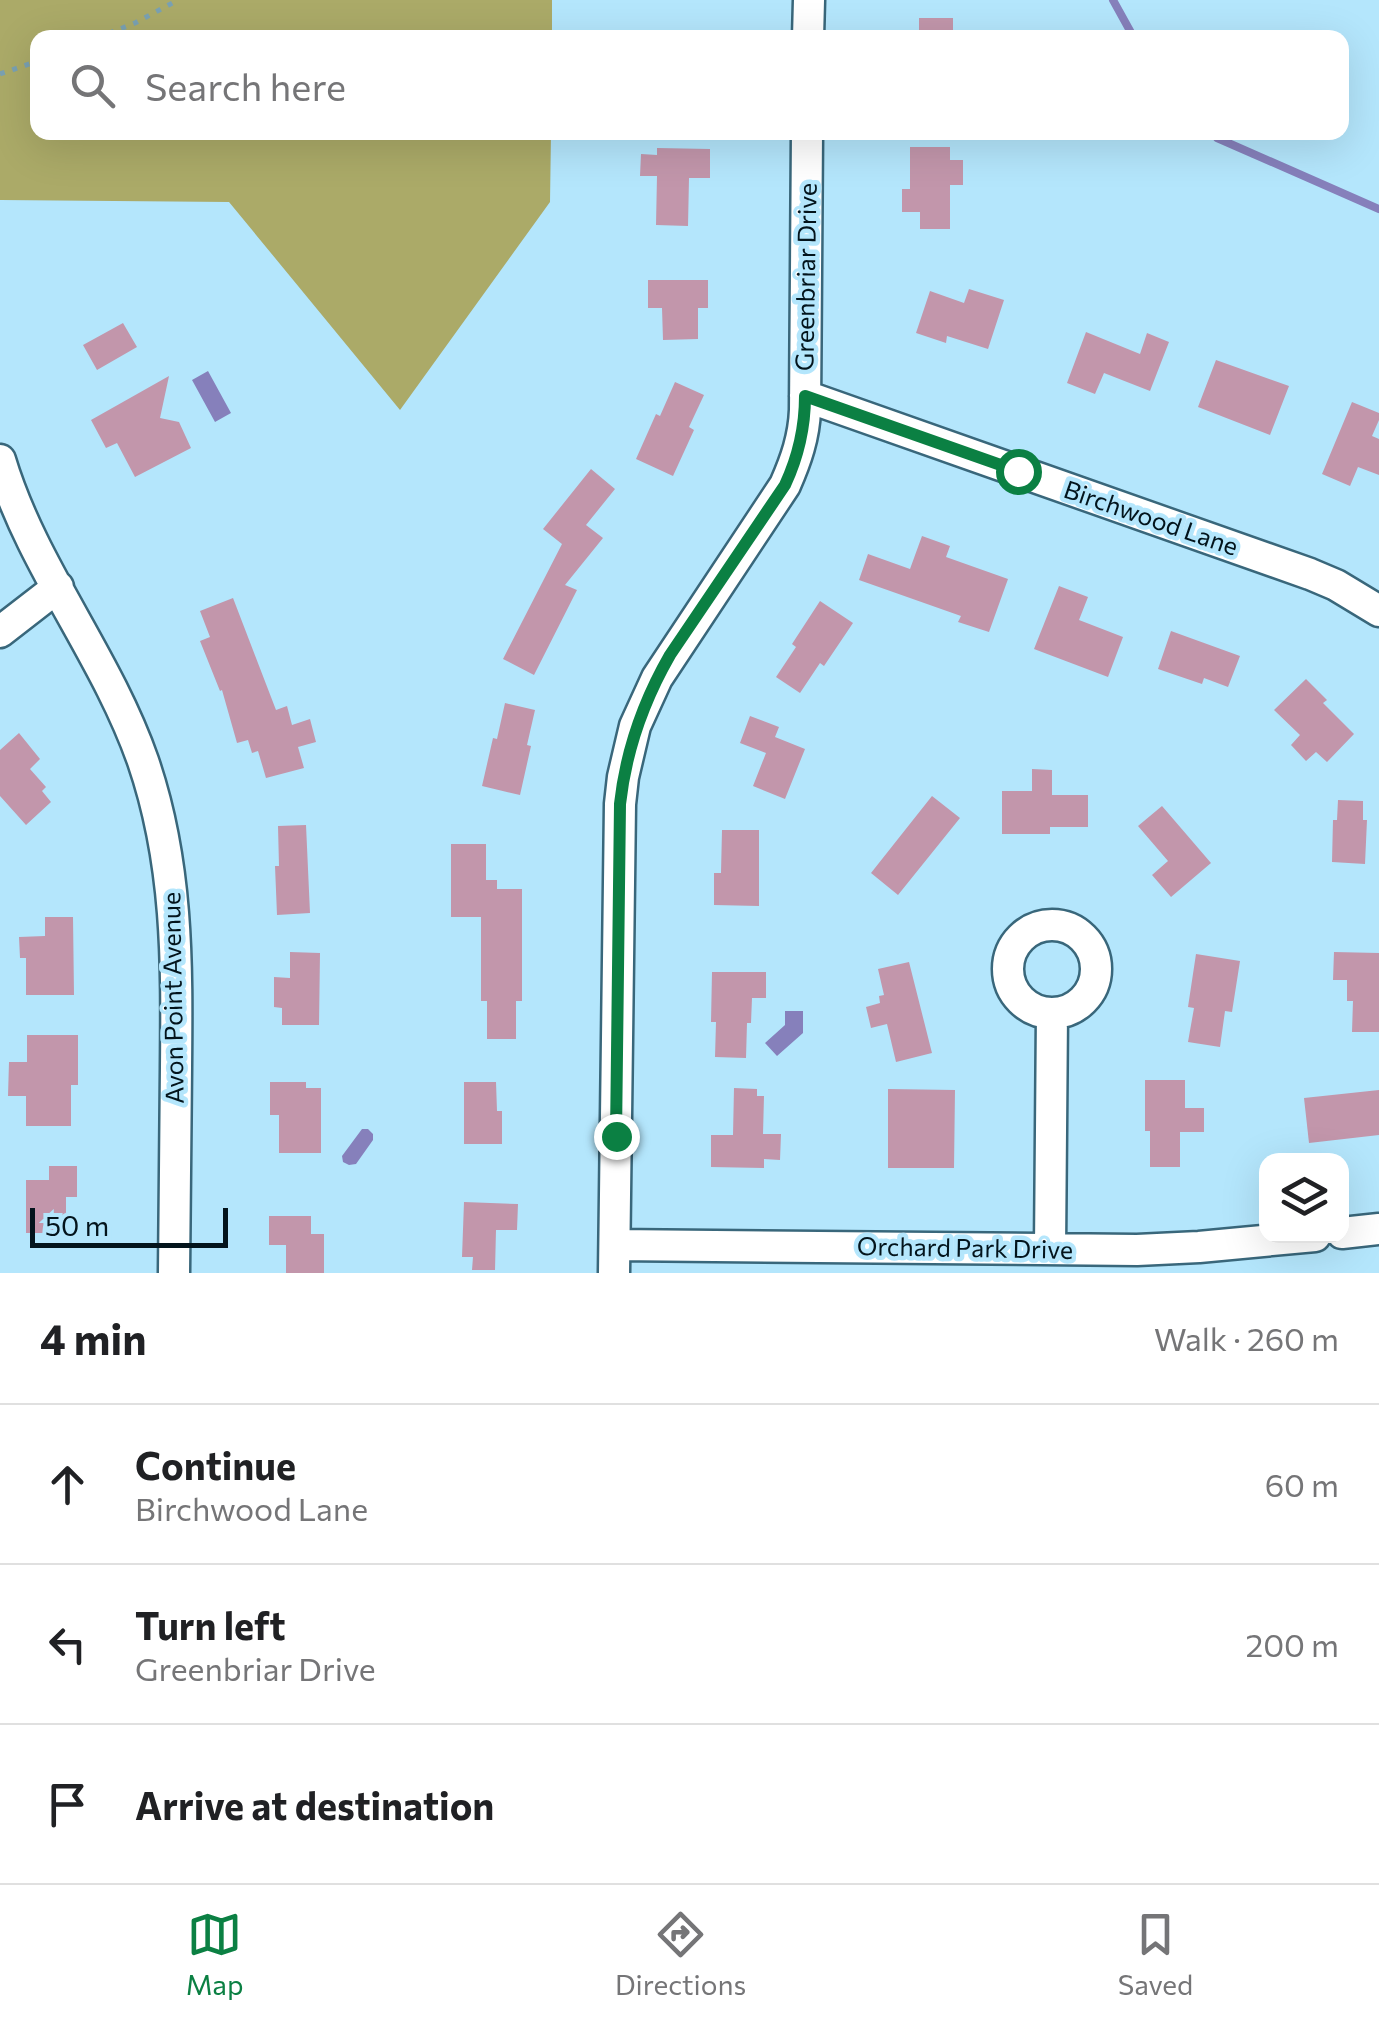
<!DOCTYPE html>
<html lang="en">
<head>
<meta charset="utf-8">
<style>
	:root { --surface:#fff; --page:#f6f6f6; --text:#202124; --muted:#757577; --line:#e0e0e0; --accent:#0b8043 }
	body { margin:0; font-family:Commissioner,sans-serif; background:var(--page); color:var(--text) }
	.controls { position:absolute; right:30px; bottom:30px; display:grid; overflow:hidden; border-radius:20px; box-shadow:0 10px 40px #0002 }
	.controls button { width:90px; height:90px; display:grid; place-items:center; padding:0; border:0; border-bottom:2px solid var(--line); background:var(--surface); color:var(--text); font:50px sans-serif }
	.scale { position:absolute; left:30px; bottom:25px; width:198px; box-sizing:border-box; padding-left:10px; border:5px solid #03141c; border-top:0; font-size:28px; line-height:35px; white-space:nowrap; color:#03141c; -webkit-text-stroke:8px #b4e6fc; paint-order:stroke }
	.stop { position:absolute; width:30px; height:30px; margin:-22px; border:8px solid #0b8043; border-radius:50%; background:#fff }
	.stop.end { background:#0b8043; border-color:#fff; box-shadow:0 2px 10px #0008 }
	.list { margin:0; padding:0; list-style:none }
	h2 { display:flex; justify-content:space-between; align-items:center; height:130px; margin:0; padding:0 40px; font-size:42px }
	h2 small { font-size:32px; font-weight:400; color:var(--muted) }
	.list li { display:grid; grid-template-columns:65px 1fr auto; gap:30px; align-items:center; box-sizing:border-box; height:160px; padding:0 40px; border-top:2px solid var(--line) }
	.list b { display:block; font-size:38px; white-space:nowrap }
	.list p { margin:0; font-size:32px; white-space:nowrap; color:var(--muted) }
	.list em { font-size:32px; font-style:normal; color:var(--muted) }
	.icon { flex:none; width:55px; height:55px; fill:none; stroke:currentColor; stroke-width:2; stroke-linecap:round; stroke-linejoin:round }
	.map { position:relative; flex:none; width:1379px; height:1273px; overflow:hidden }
	.search { position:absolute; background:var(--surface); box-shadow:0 10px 40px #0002; left:30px; right:30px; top:30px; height:110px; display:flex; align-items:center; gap:25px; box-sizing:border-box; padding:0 35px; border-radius:20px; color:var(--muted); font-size:38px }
	.sheet { height:610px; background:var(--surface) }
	nav { display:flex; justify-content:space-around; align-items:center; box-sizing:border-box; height:140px; border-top:2px solid var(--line); background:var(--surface); font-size:28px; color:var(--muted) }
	nav a { display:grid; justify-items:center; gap:5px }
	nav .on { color:var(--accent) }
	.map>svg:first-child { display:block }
	.forest { fill:#abaa68 }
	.water { fill:#8680bb }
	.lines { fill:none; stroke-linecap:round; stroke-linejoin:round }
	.stream { stroke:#8680bb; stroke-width:8 }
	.building { fill:#c296ab }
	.minor-casing { stroke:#39677b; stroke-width:35 }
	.path { stroke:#7aa1b2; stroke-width:5; stroke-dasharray:5 8; stroke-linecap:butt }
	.minor { stroke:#fff; stroke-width:30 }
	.route { stroke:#0b8043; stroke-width:12 }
	.labels { text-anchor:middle; stroke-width:9; stroke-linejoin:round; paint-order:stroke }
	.street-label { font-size:25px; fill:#03141c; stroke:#b4e6fc }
</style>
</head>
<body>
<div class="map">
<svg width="1379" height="1273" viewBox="0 0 1379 1273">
	<rect width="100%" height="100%" fill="#b4e6fc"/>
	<!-- forest -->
	<path class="forest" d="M0,0H552V37L38,38V132L551,133L550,202L400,410L229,202L0,200Z"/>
	<!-- water -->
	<path class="water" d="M208,371L231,413L215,422L192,380Z
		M785,1011H803V1033L777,1056L765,1043L785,1025Z
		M362,1129H368L373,1134V1140L356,1164L349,1165L343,1162L342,1156Z"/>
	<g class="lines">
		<!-- stream -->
		<path class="stream" d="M1113,0L1134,38
			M1212,132L1217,138L1379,209"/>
	</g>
	<!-- building -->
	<path class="building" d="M919,18H953V38H919Z
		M910,147H950V160H963V185H950V229H920V212H902V189H910Z
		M657,148L710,149V178H689L688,226L656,225L657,176H640L641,154L657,155Z
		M648,280H708V308H698V339L663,340L662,308H648Z
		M969,289L1004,300L988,349L947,336L946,343L916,333L930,291L964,303Z
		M123,323L137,347L97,370L83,345Z
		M1086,332L1140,354L1147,333L1169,342L1150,391L1104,373L1095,394L1067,383Z
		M1216,360L1289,386L1270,435L1198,407Z
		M169,376L160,418L179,422L191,448L135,477L117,443L106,448L91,420Z
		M675,382L704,395L689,427L694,430L673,476L636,459L656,414L660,416Z
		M1352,402L1379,413V420L1372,436L1379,439V475L1358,467L1350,486L1322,474Z
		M591,469L615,489L586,525L603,538L565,585L577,590L534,675L503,659L562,544L543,529Z
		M922,536L950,546L946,557L1008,579L989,632L958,622L961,616L859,580L868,554L910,569Z
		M1059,586L1088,597L1079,620L1123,637L1108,677L1034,649Z
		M233,598L276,710L287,706L292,725L310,719L316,742L298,747L304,768L266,778L258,751L252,753L248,740L237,743L222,690L220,691L200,641L210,637L200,611Z
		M820,601L853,623L824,666L820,663L800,693L776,677L796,647L792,644Z
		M1171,631L1240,656L1228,687L1204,678L1202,684L1158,669Z
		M1306,679L1327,700L1323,703L1354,734L1327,762L1316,752L1306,761L1291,745L1300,735L1274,710Z
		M505,703L535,710L527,745L531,746L520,795L482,786L493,738L497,739Z
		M750,716L779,727L775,737L805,749L785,799L753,786L766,753L740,743Z
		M19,733L40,759L30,769L46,787L42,791L51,802L26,825L0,796V750Z
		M1032,769L1052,770V795H1088V827H1050V834H1002V791H1032Z
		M932,796L960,818L898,895L871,873Z
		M1338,800L1363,801V820H1367L1365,864L1332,862L1333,820H1337Z
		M1162,806L1211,863L1171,897L1152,875L1168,861L1138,826Z
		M306,825L310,913L277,915L275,866H279L278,826Z
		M722,830H759V906L714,905V873H721Z
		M451,844H486V880H497V889H522V1001H516V1039H487V1001H481V917H451Z
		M45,917H73L74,995H26V958H20L19,937L45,936Z
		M290,952L320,953L319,1025H282V1008L274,1007V977L290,978Z
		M1334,952L1379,953V1032H1352L1353,1001H1347V980H1333Z
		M1196,954L1240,961L1232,1012L1225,1011L1220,1047L1188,1042L1194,1008L1188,1007Z
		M909,962L932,1053L896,1062L887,1024L871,1028L866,1007L880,1003L879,996L884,995L878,969Z
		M712,972H766V998H752L751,1023H747L746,1058L715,1057L716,1022H711Z
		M27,1035H78V1085H71V1126H26V1096H8L9,1062H27Z
		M1145,1080H1185V1108H1204V1132H1180V1167H1150V1131H1145Z
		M270,1082H306V1088H321V1153H279V1115H270Z
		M464,1082H496L497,1111H502V1144H464Z
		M734,1088L757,1089V1096H764L763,1134H781L780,1160L764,1159V1168L711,1167V1135H733Z
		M888,1089L955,1090L954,1168H888Z
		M1379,1090V1135L1309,1143L1304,1098Z
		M49,1166H77V1197H66V1233H26V1180H49Z
		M464,1202L518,1204L517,1230H496L495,1270H472L473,1257H462Z
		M269,1216H311V1234H324V1273H286V1245H269Z"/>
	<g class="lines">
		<!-- minor casing -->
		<g class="minor-casing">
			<path id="minor" d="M808,38L809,0
				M805,396L1310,574L1336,585L1379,611
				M0,460C32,567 106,655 143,761C178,863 177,962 176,1068C175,1136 175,1205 174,1273
				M0,632L58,587
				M1008 969a44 44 0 1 1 88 0a44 44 0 1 1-88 0Z
				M1342,1233L1379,1229
				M615,1245L1137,1250L1199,1247L1315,1236
				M1050,1249L1052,1013
				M614,1273L620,804L623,777L635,726L657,678L785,485C796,460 804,437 805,410L807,132"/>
		</g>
		<!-- path -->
		<path class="path" d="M97,38L135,23L178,0
			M0,74L38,61"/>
		<!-- minor -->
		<use href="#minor" class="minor"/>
	</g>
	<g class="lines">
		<!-- route -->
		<path class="route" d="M616,1136L620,804C626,750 643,702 670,655L785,485C799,455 805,428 805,396L1018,471"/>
	</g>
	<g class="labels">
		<!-- street labels -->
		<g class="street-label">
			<text transform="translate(806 277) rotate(-89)" y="9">Greenbriar Drive</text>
			<text transform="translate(1151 518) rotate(19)" y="9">Birchwood Lane</text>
			<text transform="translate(173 998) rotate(-91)" y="9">Avon Point Avenue</text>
			<text transform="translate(965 1248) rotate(1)" y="9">Orchard Park Drive</text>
		</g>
	</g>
</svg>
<div class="controls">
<button><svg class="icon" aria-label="layers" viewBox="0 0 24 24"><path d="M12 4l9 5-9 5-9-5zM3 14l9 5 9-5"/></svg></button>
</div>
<div class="scale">50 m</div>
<div class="stop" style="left:1018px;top:471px"></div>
<div class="stop end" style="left:616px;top:1136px"></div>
<div class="search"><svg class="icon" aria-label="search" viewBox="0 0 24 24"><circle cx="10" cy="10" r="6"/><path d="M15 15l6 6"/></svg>Search here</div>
</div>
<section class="sheet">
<h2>4 min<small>Walk · 260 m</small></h2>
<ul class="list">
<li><svg class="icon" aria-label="ahead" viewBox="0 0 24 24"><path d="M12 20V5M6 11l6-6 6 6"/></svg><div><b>Continue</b><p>Birchwood Lane</p></div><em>60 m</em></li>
<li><svg class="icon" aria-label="left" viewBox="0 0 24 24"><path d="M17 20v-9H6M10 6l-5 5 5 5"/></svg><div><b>Turn left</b><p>Greenbriar Drive</p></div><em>200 m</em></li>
<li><svg class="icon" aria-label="arrive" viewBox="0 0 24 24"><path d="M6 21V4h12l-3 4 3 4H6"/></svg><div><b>Arrive at destination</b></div></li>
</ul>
</section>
<nav>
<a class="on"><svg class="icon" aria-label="map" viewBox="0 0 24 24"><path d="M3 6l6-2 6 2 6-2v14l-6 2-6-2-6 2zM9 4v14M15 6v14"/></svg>Map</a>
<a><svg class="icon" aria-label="directions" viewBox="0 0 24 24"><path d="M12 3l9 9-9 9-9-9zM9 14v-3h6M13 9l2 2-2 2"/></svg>Directions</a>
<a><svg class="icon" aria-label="saved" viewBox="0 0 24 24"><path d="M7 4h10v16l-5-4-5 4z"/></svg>Saved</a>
</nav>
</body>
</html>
